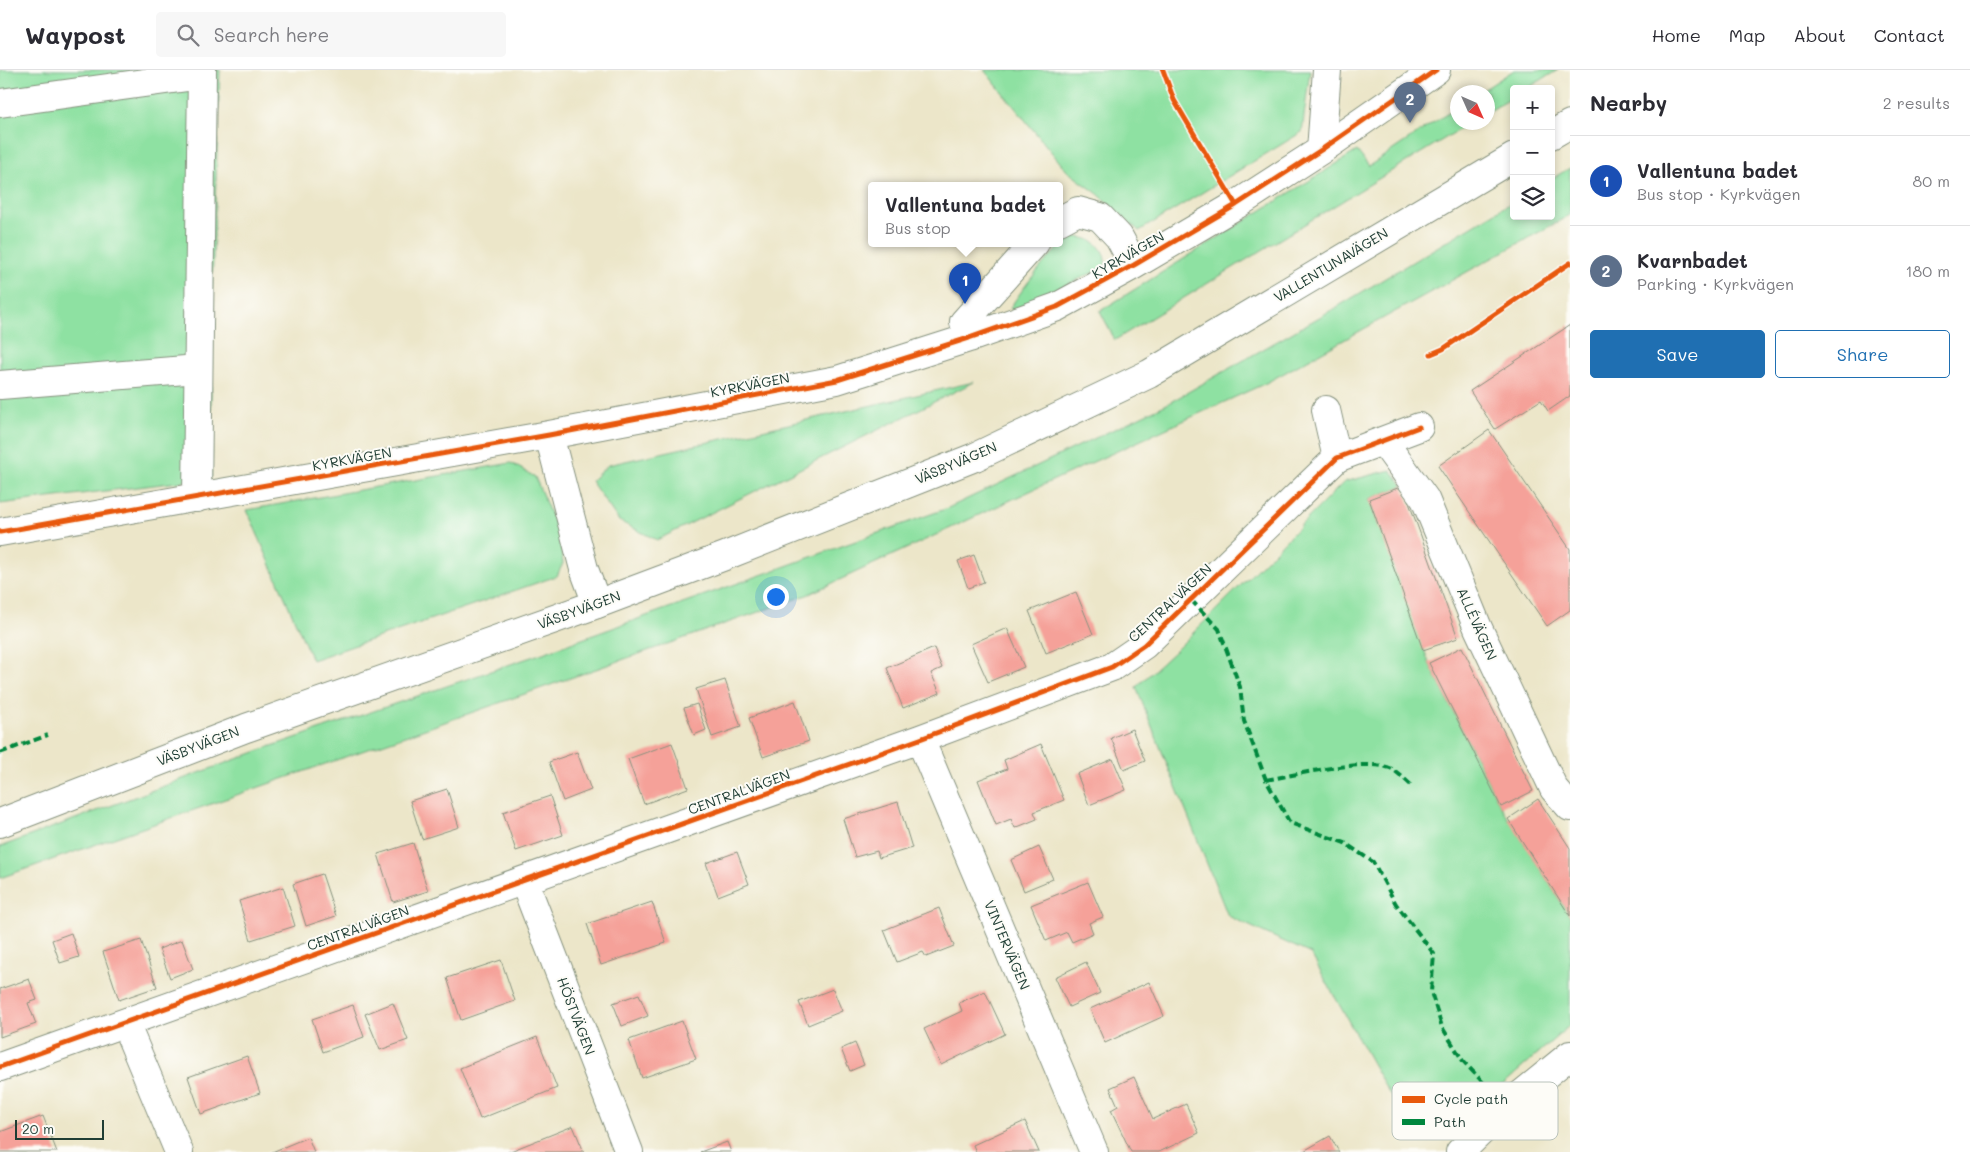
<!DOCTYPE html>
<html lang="en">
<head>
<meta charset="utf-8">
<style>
	:root { --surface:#fff; --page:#f7f7f7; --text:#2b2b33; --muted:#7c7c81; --line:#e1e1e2; --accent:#1f6fb2 }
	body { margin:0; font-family:Mali,sans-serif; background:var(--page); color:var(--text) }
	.controls { position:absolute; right:15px; top:15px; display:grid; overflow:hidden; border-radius:5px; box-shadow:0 2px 8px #0003 }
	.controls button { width:45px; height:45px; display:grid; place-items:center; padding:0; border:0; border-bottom:1px solid var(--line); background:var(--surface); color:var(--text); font:25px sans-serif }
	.compass { position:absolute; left:1450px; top:15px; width:45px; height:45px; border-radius:50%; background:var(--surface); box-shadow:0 2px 8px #0003; rotate:135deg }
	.scale { position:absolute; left:15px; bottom:12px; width:89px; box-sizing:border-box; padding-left:5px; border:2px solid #1f3d34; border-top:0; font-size:14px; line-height:18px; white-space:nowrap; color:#1f3d34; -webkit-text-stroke:4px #fdfcf7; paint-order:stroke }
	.you { position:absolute; left:775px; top:526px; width:18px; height:18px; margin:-12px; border:4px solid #fff; border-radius:50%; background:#1a73e8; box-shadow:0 0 0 8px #1a73e833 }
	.badge { display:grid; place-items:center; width:32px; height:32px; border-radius:50%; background:var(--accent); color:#fff; font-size:16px; font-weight:700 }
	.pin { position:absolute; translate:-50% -41px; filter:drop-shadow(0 1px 2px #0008) }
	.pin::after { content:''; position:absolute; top:26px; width:18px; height:15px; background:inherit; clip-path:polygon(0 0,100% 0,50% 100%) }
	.popup { position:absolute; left:868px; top:112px; width:195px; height:65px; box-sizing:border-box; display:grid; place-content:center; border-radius:5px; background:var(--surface); filter:drop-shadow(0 1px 4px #0005); font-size:16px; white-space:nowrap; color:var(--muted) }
	.popup b { font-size:19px; color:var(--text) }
	.popup::after { content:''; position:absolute; left:50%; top:100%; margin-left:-10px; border:10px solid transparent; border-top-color:var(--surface) }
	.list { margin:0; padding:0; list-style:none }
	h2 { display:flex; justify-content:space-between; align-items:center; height:65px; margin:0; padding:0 20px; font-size:21px }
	h2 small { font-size:16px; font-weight:400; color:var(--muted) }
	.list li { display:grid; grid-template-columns:32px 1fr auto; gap:15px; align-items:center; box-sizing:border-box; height:90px; padding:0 20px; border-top:1px solid var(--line) }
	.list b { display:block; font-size:19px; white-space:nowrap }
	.list p { margin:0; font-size:16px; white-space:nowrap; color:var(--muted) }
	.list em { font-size:16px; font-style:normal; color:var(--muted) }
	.actions { display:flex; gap:10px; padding:15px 20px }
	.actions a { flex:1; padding:11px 0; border:1px solid var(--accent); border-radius:5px; text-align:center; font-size:18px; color:var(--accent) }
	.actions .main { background:var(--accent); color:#fff }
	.icon { flex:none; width:28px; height:28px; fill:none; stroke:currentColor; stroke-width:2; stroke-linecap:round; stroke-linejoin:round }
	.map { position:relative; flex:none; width:1570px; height:1082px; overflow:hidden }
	header { display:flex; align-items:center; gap:30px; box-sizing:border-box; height:70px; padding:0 25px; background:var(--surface); border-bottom:1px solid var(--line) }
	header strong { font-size:24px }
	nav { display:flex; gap:28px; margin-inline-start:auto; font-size:18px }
	.search { width:350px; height:45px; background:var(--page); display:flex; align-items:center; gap:12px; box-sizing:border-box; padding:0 18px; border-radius:5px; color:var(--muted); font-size:19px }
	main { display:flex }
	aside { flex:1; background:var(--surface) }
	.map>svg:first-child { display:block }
	.green { fill:#8ee1a2; stroke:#568f6b }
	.building { fill:#f5a199 }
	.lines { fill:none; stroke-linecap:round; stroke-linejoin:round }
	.minor-casing { stroke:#86927e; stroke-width:30 }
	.major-casing { stroke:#86927e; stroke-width:30 }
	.minor { stroke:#fff; stroke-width:28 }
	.major { stroke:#fff; stroke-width:28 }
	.quiet { stroke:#00873e; stroke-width:4; stroke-dasharray:8 4; stroke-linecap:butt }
	.cycleway-casing { stroke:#fdfcf7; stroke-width:8 }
	.cycleway { stroke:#e8590c; stroke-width:5 }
	.labels { text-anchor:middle; stroke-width:4; stroke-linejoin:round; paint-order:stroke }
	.street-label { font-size:14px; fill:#1f3d34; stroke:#fdfcf7 }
	.key { fill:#fdfcf7; stroke:#bac3bc; stroke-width:1 }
	.key-label { font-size:14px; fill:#1f3d34 }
</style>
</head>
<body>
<header>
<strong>Waypost</strong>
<div class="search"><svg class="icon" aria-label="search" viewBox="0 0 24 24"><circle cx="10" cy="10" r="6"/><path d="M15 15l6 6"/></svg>Search here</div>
<nav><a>Home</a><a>Map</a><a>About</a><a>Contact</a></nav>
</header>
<main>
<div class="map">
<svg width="1570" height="1082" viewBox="0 0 1570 1082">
	<rect width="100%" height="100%" fill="#fdfcf7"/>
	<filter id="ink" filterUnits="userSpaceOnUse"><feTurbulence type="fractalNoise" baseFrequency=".02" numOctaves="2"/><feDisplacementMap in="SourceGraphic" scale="10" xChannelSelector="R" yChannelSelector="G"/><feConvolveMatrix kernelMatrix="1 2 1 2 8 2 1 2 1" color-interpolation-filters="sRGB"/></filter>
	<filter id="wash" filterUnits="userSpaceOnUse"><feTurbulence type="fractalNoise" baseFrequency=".0096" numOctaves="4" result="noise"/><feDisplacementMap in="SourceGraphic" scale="20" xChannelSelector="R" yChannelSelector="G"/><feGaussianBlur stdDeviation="1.12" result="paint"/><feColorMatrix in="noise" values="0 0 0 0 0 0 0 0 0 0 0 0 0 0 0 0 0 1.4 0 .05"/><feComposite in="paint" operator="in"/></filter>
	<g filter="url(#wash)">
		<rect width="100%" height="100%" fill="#ece6c9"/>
		<!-- green -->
		<path class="green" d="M0,0H220L211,244V408L0,434Z
			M984,0H1310L1302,62L1139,161L1098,124L1067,101Z
			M1514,0H1558L1526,19H1514V26L1488,42V22H1480Z
			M1457,37L1458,52L1470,53L1115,270L1100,241L1357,81L1369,96Z
			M1570,98V145L1266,313L1056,409L807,525L0,808V777L266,678L543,583L948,438L1167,334L1337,237L1514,131V146H1551V109Z
			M1074,167C1092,167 1107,177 1105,197L1012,240L1010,238C1023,218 1053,177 1074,167Z
			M974,312L657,470L619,451L591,411L608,395Z
			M511,393L535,407L558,462L563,493L557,506L312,590L247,440Z
			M1391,400L1403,416L1369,429L1429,593L1501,737L1570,846V955L1470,1044L1452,1024L1410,1056L1387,1020L1311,884L1228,846L1136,617L1174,582L1344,412Z"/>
		<g id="blocks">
			<!-- building -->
			<path class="building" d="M1570,255V326L1548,341L1541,330L1495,359L1470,321Z
				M1489,360L1570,479V540L1547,556L1438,396Z
				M1403,416L1458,568L1423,580L1369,429Z
				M974,485L984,512L968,518L958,491Z
				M1076,522L1093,564L1046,583L1029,541Z
				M1007,558L1024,597L988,612L971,574Z
				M1462,577L1533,721L1501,737L1429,593Z
				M934,578L942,598L931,603L940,623L903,638L887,598Z
				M725,610L741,657L712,667L696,619Z
				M795,631L809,671L763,687L749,648Z
				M697,634L706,660L694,665L684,638Z
				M1132,659L1145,691L1124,700L1111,668Z
				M672,673L688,718L644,734L628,689Z
				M1041,674L1064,730L1034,742L1037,749L1015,758L1011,749L996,755L978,710L1007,699L1004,690Z
				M577,682L591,720L563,731L549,692Z
				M1113,689L1126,720L1089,735L1077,704Z
				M447,719L459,757L422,769L410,731Z
				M550,726L563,765L516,781L503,742Z
				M1538,729L1570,778V846L1508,749Z
				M898,732L912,778L879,788L877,781L855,787L843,749Z
				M413,773L428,821L393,832L378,784Z
				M1039,777L1053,809L1024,821L1011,790Z
				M737,782L749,814L718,826L706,793Z
				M322,804L336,846L306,856L293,814Z
				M1088,812L1103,847L1089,853L1093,863L1072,872L1067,862L1046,871L1031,835Z
				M283,817L295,856L251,870L239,831Z
				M652,832L666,873L601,895L587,854Z
				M939,838L954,876L926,887L923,882L897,892L884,860Z
				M71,863L79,887L60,893L52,870Z
				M141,870L157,917L119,930L103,882Z
				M182,870L193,899L170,908L159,879Z
				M501,890L515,931L461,950L447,908Z
				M1086,892L1100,923L1069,937L1055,907Z
				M29,909L37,930L28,933L36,954L0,967V919Z
				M1149,912L1164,946L1105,973L1090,939Z
				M833,919L842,941L808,955L799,932Z
				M985,921L1005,964L941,995L924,959L962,941L959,933Z
				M639,924L648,946L622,956L613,933Z
				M393,933L408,970L380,980L365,944Z
				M353,935L364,967L323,982L312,949Z
				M682,951L696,989L642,1008L629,970Z
				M537,967L557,1018L480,1049L460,998Z
				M855,973L864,995L850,1001L841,979Z
				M247,986L260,1023L201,1044L188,1007Z
				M1134,1007L1153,1049L1186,1034L1199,1063L1159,1082H1131L1111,1040L1118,1036L1110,1018Z
				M43,1046L57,1082H0V1062Z
				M1025,1051L1039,1082H976L973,1075Z
				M573,1056L584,1082H508Z
				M1330,1066L1339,1082H1302Z
				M308,1067L314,1082H272Z
				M727,1072L731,1082H700Z"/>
		</g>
	</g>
	<g filter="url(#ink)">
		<use href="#blocks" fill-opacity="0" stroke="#86927e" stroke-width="1"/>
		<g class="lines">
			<!-- minor casing -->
			<g class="minor-casing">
				<path id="minor" d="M0,33L202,5
					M1321,80L1327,0
					M1059,151L1078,141L1100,147L1119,167L1134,195
					M969,268L964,252L1035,173
					M0,315L198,299
					M1326,340L1337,388
					M549,365L584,499L597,534
					M1383,371L1425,429L1478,558L1554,719L1570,737
					M197,428L202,0
					M0,462L549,365L837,310L969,268L1057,237L1134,195L1236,135L1321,80L1436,0
					M920,669L1094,1082
					M524,811L629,1082
					M125,953L179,1082
					M0,997L920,669L1112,597L1144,575L1337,388L1419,357
					M1460,1082L1506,1037L1570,985"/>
			</g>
			<!-- major casing -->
			<g class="major-casing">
				<path id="major" d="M1551,65L1570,54
					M0,753L246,658L597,534L725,486L975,387L1149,304L1514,87"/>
			</g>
			<!-- minor -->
			<use href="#minor" class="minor"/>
			<!-- major -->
			<use href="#major" class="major"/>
			<!-- quiet -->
			<path class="quiet" d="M1191,530L1219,559L1240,617L1244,651L1266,710L1290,753L1345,773L1373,792L1396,834L1434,884L1431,922L1442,957L1463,991L1506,1037
				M0,683L48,665
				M1266,710C1295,705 1364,688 1390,698C1397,701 1405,710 1411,715"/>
			<!-- cycleway casing -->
			<g class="cycleway-casing">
				<path id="cycleway" d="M1163,0L1174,30L1236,135
					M1431,284L1443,279L1570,193
					M0,462L549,365L837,310L969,268L1057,237L1134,195L1236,135L1321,80L1436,0
					M0,997L920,669L1112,597L1144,575L1337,388L1419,357"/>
			</g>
			<!-- cycleway -->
			<use href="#cycleway" class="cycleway"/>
		</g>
	</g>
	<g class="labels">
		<!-- street labels -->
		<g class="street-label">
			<text transform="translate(1128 185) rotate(-30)" y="5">KYRKVÄGEN</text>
			<text transform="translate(1331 195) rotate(-31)" y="5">VALLENTUNAVÄGEN</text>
			<text transform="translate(750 315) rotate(-11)" y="5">KYRKVÄGEN</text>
			<text transform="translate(352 389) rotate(-10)" y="5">KYRKVÄGEN</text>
			<text transform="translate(956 393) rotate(-23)" y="5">VÄSBYVÄGEN</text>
			<text transform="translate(1170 533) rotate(-43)" y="5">CENTRALVÄGEN</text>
			<text transform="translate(579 540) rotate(-20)" y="5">VÄSBYVÄGEN</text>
			<text transform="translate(1477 554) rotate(66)" y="5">ALLÉVÄGEN</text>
			<text transform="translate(198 676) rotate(-21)" y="5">VÄSBYVÄGEN</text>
			<text transform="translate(739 722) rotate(-20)" y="5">CENTRALVÄGEN</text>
			<text transform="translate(358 858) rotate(-20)" y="5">CENTRALVÄGEN</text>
			<text transform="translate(1007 875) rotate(67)" y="5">VINTERVÄGEN</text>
			<text transform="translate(576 946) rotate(69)" y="5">HÖSTVÄGEN</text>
		</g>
	</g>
	<!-- legend -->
	<rect x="1392" y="1012" width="166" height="58" rx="8" class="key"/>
	<rect x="1402" y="1026" width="23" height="7" fill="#e8590c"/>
	<rect x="1402" y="1049" width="23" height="6" fill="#00873e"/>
	<g class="key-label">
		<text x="1434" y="1034">Cycle path</text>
		<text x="1434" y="1057">Path</text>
	</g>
</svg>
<div class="controls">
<button>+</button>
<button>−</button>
<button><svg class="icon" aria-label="layers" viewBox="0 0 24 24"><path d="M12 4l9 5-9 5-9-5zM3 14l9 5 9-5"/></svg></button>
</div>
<svg class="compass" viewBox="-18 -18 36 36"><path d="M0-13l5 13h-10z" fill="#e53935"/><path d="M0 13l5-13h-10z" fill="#7c7c81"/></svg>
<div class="scale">20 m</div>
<div class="you"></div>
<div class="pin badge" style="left:965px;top:234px;background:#1a4fb4">1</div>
<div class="popup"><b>Vallentuna badet</b>Bus stop</div>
<div class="pin badge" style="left:1410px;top:53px;background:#5c6f8a">2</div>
</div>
<aside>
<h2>Nearby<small>2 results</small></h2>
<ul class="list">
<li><span class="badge" style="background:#1a4fb4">1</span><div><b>Vallentuna badet</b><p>Bus stop · Kyrkvägen</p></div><em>80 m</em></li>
<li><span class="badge" style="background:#5c6f8a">2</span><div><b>Kvarnbadet</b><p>Parking · Kyrkvägen</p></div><em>180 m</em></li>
</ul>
<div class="actions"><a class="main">Save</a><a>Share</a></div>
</aside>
</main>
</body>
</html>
